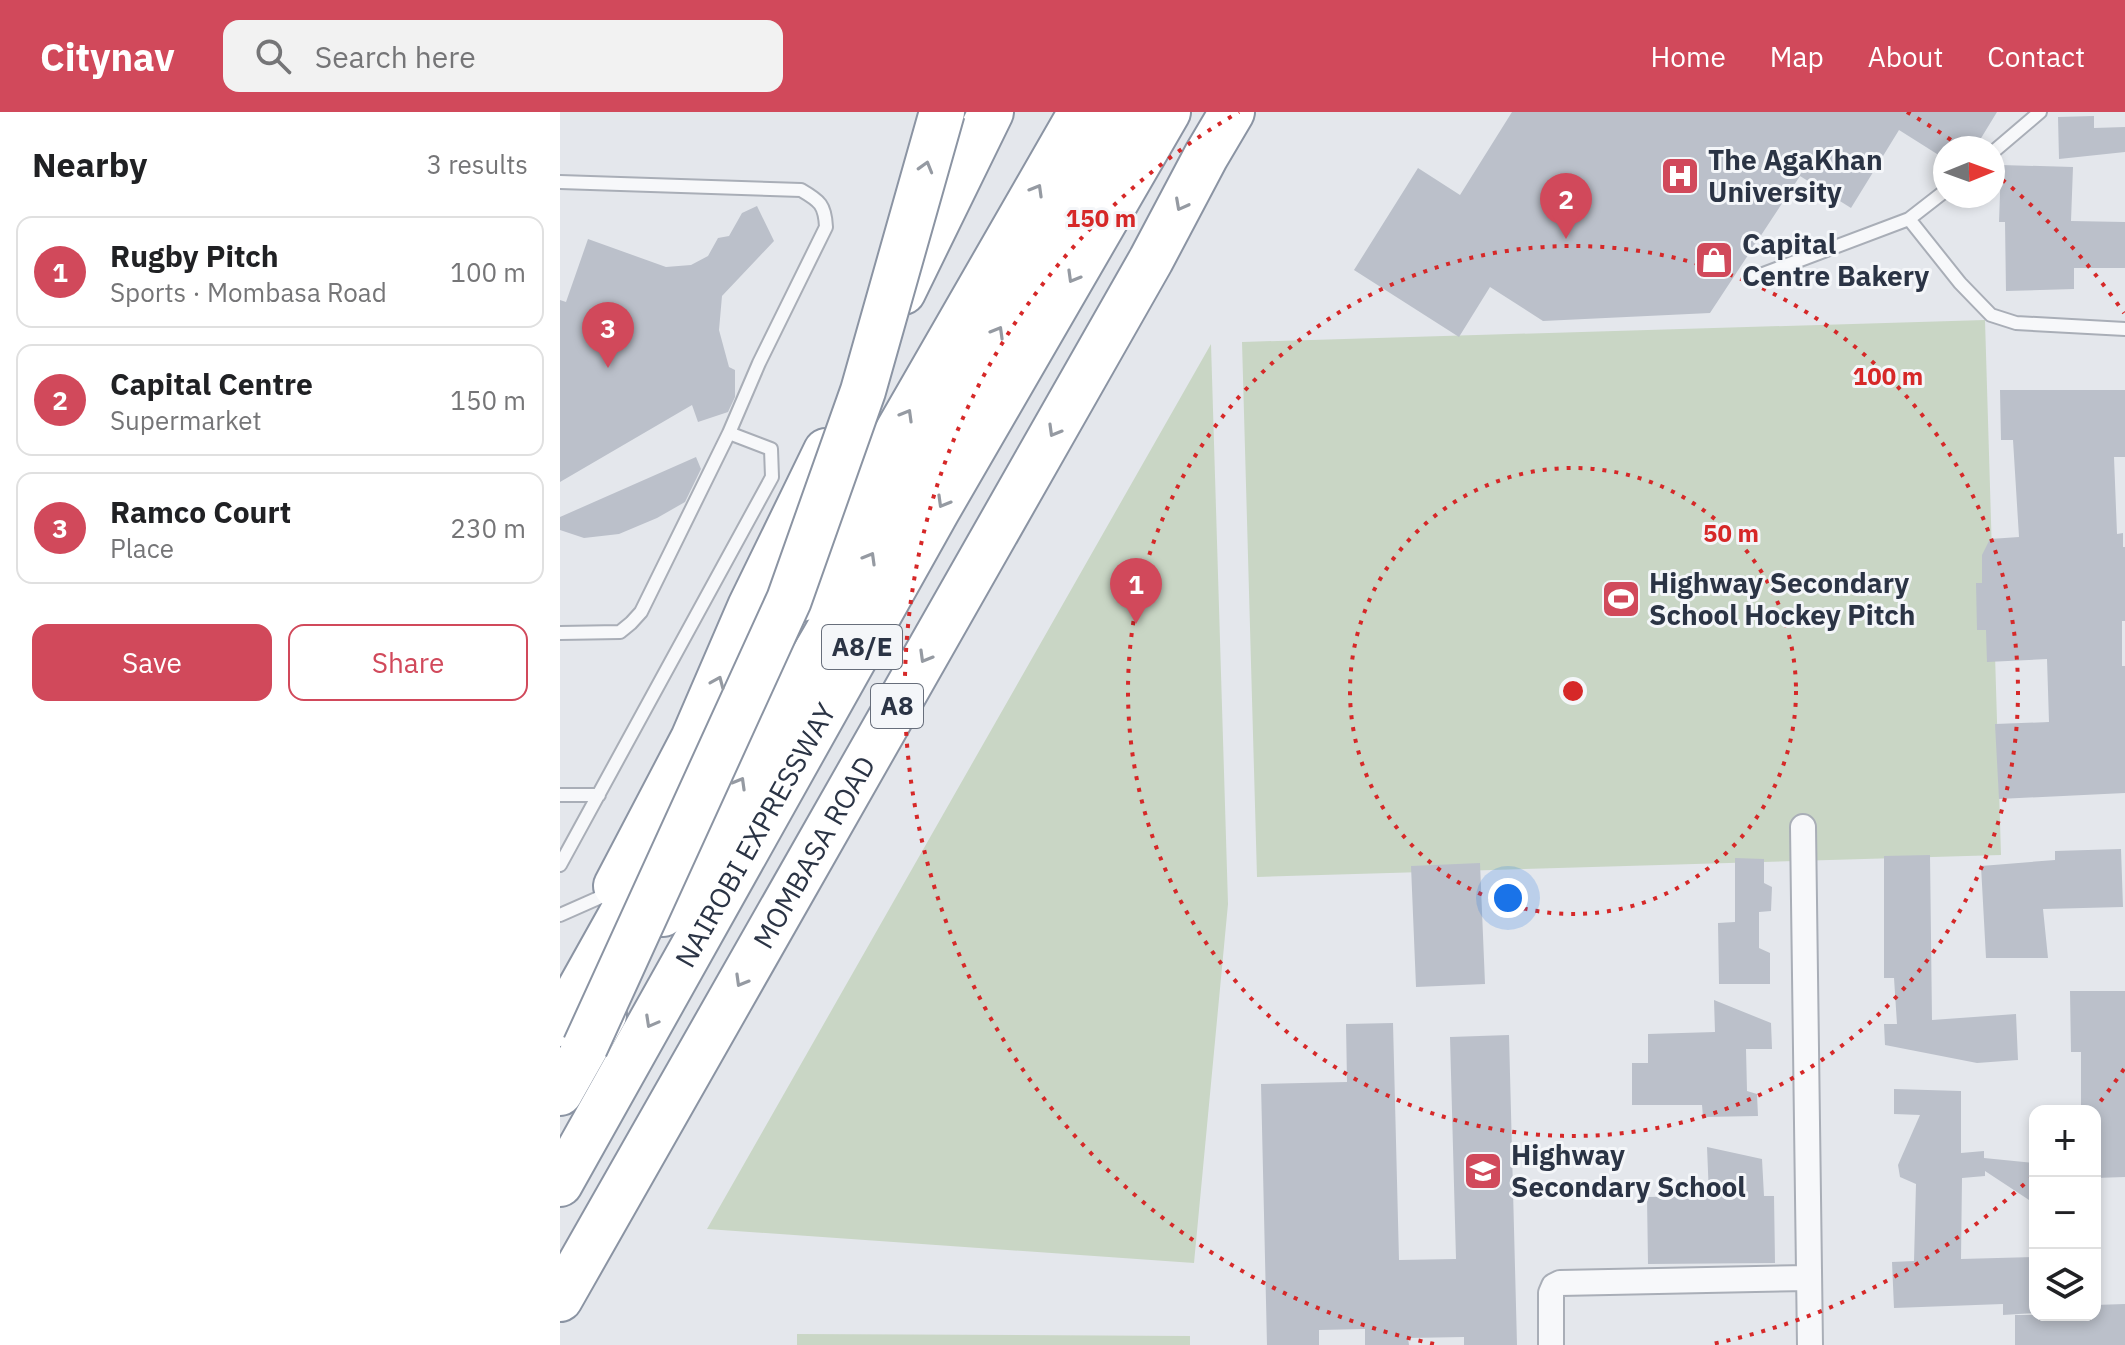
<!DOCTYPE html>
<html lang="en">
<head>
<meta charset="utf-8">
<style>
	:root { --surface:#fff; --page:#f2f2f2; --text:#202124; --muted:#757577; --line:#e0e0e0; --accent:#d1495b }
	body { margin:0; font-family:"IBM Plex Sans",sans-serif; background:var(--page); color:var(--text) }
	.controls { position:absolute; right:24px; bottom:24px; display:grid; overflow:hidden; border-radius:16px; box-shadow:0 4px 12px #0003 }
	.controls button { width:72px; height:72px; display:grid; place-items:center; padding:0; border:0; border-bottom:2px solid var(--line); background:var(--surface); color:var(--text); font:40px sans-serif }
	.compass { position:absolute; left:1373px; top:24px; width:72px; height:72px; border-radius:50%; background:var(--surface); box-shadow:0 4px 12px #0003; rotate:89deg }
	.you { position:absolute; left:948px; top:786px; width:28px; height:28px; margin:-20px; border:6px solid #fff; border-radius:50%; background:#1a73e8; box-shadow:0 0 0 12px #1a73e833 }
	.badge { display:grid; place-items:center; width:52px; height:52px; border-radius:50%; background:var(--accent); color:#fff; font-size:26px; font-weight:700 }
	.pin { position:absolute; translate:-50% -66px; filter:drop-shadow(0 2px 4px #0008) }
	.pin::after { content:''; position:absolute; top:42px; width:28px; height:24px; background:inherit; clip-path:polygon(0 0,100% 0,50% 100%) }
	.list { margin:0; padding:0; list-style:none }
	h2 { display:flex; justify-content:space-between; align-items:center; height:104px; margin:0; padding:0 32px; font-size:34px }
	h2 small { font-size:26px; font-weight:400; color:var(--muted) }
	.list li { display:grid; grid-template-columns:52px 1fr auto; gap:24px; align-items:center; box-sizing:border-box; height:112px; margin:0 16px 16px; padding:0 16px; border:2px solid var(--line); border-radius:16px }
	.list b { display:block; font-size:30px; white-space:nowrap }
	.list p { margin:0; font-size:26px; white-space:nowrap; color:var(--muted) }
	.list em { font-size:26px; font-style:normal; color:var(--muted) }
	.actions { display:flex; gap:16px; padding:24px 32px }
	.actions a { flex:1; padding:18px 0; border:2px solid var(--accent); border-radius:16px; text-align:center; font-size:28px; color:var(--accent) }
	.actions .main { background:var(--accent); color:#fff }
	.icon { flex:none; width:44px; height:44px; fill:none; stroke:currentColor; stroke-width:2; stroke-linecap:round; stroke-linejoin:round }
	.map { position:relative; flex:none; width:1565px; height:1233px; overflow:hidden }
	header { display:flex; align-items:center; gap:48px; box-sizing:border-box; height:112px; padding:0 40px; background:var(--accent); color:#fff }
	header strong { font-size:38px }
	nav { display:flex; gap:44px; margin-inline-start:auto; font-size:28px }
	.search { width:560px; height:72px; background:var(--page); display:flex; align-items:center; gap:20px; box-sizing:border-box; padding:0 28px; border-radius:16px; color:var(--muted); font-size:30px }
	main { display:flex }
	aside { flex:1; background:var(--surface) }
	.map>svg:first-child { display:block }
	.green { fill:#c9d6c5 }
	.building { fill:#bbc0ca }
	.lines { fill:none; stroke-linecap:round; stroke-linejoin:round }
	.lane-casing { stroke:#a9aeb7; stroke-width:16 }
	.street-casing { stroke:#a9aeb7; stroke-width:28 }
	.highway-casing { stroke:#8b94a3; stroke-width:48 }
	.lane { stroke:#f7f8fa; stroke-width:12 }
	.street { stroke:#f7f8fa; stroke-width:24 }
	.highway { stroke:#fff; stroke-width:44 }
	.highway-bridge-casing { stroke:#8b94a3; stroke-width:48; stroke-linecap:butt }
	.highway-bridge { stroke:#fff; stroke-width:44 }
	.oneway { stroke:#959aa2 }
	.ring { fill:none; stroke:#d62828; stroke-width:4; stroke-dasharray:4 8 }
	.labels { text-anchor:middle; stroke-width:6; stroke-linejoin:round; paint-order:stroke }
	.shield { fill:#f4f6f9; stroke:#676e7b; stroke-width:2 }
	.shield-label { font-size:26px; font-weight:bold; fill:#2b3445 }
	.poi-label { font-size:28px; font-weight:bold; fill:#2b3445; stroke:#f4f6f9; text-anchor:start }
	.street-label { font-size:28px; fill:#2b3445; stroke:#f4f6f9 }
	.centre { fill:#d62828; stroke:#f4f6f9; stroke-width:4 }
	.ring-label { font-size:24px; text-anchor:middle; font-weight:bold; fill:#d62828; stroke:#f4f6f9; stroke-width:6; stroke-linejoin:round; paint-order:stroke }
</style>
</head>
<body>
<header>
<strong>Citynav</strong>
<div class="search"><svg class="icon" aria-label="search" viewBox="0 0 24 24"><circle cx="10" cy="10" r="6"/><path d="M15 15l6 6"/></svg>Search here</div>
<nav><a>Home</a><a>Map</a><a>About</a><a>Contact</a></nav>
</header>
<main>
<aside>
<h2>Nearby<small>3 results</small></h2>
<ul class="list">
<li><span class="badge">1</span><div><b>Rugby Pitch</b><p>Sports · Mombasa Road</p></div><em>100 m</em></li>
<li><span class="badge">2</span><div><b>Capital Centre</b><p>Supermarket</p></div><em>150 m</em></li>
<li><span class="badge">3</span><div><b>Ramco Court</b><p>Place</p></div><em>230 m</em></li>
</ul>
<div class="actions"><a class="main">Save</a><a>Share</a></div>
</aside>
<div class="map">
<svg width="1565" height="1233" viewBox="0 0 1565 1233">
	<rect width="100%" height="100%" fill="#e4e7ec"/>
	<!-- green -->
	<path class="green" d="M1425,208L1441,743L697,765L682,230Z
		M651,232L668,792L634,1151L147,1117Z
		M237,1222L630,1224V1233H237Z"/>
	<!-- building -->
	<path class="building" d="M952,0H1437L1415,36H1385V47L1339,18L1291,96L1240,64L1150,201L983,209L930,175L899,225L794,158L858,56L900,83Z
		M1534,4V16L1565,15V40L1499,47L1498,5Z
		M1441,53L1513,55L1511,109L1565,110V156H1514V177L1446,179L1445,110H1439Z
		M197,94L214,129L162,184L159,218L169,255L175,258V285L168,300L138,310L132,293L0,370V188L6,190L28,127L106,155L131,153L148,144L158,126L169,124L182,101Z
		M1440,278H1565V345H1554L1557,422L1563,421V435H1565V509H1562V554H1565V681L1439,687L1435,612L1489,610L1487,547L1427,550L1426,518H1417L1416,471H1422V443L1430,427L1459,425L1453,328H1441Z
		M136,345L141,357L125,390L97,406L59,422L24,426L0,418V405Z
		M1561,737L1563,795L1483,797L1488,846H1426L1421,754L1495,748V739Z
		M1370,743L1372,908L1456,902L1458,948L1417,951L1325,933L1324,912H1337L1334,866H1324V744Z
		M1175,746L1204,747V771L1212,775L1211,799L1199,800V836L1210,841V872H1159L1158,811L1175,810Z
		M920,751L925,872L856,875L851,754Z
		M1510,879H1565V1065L1535,1066V999H1521V940H1511Z
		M1154,888L1211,911L1212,937H1186L1187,979L1197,982L1198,1004L1143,1005L1142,993H1072V951H1088V922L1155,920Z
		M833,911L839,1148L896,1147L890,925L949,923L957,1233H904V1225L848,1226L849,1233H805V1217L759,1218V1233H707L701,972L787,970L786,912Z
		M1334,977L1401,979V1041L1424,1039V1046L1475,1051V1092L1425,1059V1064L1402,1066L1401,1147L1475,1145V1201L1443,1203V1192L1334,1196L1332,1150L1354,1149L1356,1072L1340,1065L1338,1053L1360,1003L1334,1002Z
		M1147,1035L1202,1047L1204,1084H1214L1215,1151L1088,1152L1087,1085L1149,1084Z
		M1565,1192V1233H1455V1203H1535V1193Z"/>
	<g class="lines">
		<!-- lane casing -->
		<g class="lane-casing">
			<path id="lane" d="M1433,40L1480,0
				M0,70L241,78C260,89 265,93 266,115L199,251L169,321L211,337L212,365L0,753
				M1385,79L1349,107L1400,171L1431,203L1456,211L1565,217
				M1195,165L1349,107
				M0,521L60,520L71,511L81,500L169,321
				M0,683H39
				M0,803L52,780"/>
		</g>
		<!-- street casing -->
		<g class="street-casing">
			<path id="street" d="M1243,715L1250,1233
				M991,1233V1181L994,1174L1000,1171L1248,1166"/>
		</g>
		<!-- highway casing -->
		<g class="highway-casing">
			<g id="highway">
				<path d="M343,180L431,0"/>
				<path d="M241,487L521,0"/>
				<path d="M56,774L133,627L190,495L266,339"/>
				<path d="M103,802L264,526L561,0"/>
				<path d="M0,912L90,751"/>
				<path d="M0,981L44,903"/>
				<path id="s1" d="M0,1072L377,399L608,0"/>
				<path id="s2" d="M0,1187L591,148L646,44L672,0"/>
			</g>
		</g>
		<!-- lane -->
		<use href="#lane" class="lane"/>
		<!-- street -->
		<use href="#street" class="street"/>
		<!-- highway -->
		<use href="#highway" class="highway"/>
		<!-- highway-bridge casing -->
		<g class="highway-bridge-casing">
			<path id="highway-bridge" d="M25,935L229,488L303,279L382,0"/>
		</g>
		<!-- highway-bridge -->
		<use href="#highway-bridge" class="highway-bridge"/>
	</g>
	<!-- one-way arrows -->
	<defs><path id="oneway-chevron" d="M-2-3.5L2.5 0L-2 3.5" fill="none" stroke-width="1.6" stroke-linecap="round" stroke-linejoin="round" transform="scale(2)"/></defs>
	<g class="oneway">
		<use href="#oneway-chevron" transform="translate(366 55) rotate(-74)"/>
		<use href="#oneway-chevron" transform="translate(477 78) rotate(-60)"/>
		<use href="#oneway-chevron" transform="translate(621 93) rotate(118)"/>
		<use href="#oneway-chevron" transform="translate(513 165) rotate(120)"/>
		<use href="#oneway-chevron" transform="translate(438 220) rotate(-60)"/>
		<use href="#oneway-chevron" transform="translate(347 303) rotate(-60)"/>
		<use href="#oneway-chevron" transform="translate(494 319) rotate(120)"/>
		<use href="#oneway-chevron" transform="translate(383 390) rotate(120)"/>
		<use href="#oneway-chevron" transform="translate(310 446) rotate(-60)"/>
		<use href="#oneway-chevron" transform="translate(365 545) rotate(120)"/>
		<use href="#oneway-chevron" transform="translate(158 570) rotate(-67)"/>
		<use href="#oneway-chevron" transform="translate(180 671) rotate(-60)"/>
		<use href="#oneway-chevron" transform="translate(181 869) rotate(120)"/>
		<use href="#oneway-chevron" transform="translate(91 910) rotate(119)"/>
	</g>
	<!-- distance rings -->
	<g class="ring">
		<circle cx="1013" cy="579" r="223"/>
		<circle cx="1013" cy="579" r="445"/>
		<path d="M1564 957A668 668 0 0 1 1536 995M1473 1064A668 668 0 0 1 1152 1232M874 1232A668 668 0 0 1 679 0M1347 0A668 668 0 0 1 1401 35M1433 60A668 668 0 0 1 1564 201"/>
	</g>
	<!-- icons -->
	<defs>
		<g id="hospital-square" transform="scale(2)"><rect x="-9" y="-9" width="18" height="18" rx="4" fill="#d1495b" stroke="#f4f6f9"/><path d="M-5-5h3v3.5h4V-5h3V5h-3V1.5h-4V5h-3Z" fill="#fff"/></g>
		<g id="shop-square" transform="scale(2)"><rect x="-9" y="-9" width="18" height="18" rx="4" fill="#d1495b" stroke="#f4f6f9"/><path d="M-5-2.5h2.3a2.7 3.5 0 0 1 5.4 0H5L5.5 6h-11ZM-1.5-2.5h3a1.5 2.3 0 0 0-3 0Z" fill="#fff"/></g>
		<g id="stadium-square" transform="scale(2)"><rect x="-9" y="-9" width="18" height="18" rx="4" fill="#d1495b" stroke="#f4f6f9"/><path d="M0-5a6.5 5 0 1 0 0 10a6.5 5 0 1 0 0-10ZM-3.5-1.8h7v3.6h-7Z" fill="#fff"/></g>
		<g id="school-square" transform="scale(2)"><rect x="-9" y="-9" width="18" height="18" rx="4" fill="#d1495b" stroke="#f4f6f9"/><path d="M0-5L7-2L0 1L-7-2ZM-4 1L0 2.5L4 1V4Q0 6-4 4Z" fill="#fff"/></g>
	</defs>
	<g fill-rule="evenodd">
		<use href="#hospital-square" x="1120" y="64"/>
		<use href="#shop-square" x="1154" y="148"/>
		<use href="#stadium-square" x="1061" y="487"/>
		<use href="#school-square" x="923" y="1059"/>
	</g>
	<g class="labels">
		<!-- shield labels -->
		<g class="shield">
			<rect x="262" y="513" width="80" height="44" rx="6"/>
			<rect x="311" y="572" width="52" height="44" rx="6"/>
		</g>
		<g class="shield-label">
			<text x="302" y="544">A8/E</text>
			<text x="337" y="603">A8</text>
		</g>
		<!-- poi labels -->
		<g class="poi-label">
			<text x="1148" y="58">The AgaKhan<tspan x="1148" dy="32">University</tspan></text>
			<text x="1182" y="142">Capital<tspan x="1182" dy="32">Centre Bakery</tspan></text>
			<text x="1089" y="481">Highway Secondary<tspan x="1089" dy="32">School Hockey Pitch</tspan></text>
			<text x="951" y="1053">Highway<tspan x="951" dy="32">Secondary School</tspan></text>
		</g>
		<!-- street labels -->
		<g class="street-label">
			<text dy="10" stroke="none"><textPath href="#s1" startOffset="400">NAIROBI EXPRESSWAY</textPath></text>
			<text dy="10" stroke="none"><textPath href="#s2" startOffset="514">MOMBASA ROAD</textPath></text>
		</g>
	</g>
	<circle cx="1013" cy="579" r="12" class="centre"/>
	<g class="ring-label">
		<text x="541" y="115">150 m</text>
		<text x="1328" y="273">100 m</text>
		<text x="1171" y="430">50 m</text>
	</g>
</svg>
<div class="controls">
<button>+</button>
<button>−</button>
<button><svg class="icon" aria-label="layers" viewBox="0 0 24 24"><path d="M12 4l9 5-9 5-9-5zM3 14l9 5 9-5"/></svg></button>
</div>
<svg class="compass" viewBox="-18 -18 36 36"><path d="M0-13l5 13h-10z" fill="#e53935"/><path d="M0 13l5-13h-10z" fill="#757577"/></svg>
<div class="you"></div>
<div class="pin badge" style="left:576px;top:512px">1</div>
<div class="pin badge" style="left:1006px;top:127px">2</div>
<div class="pin badge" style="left:48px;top:256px">3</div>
</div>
</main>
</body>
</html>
